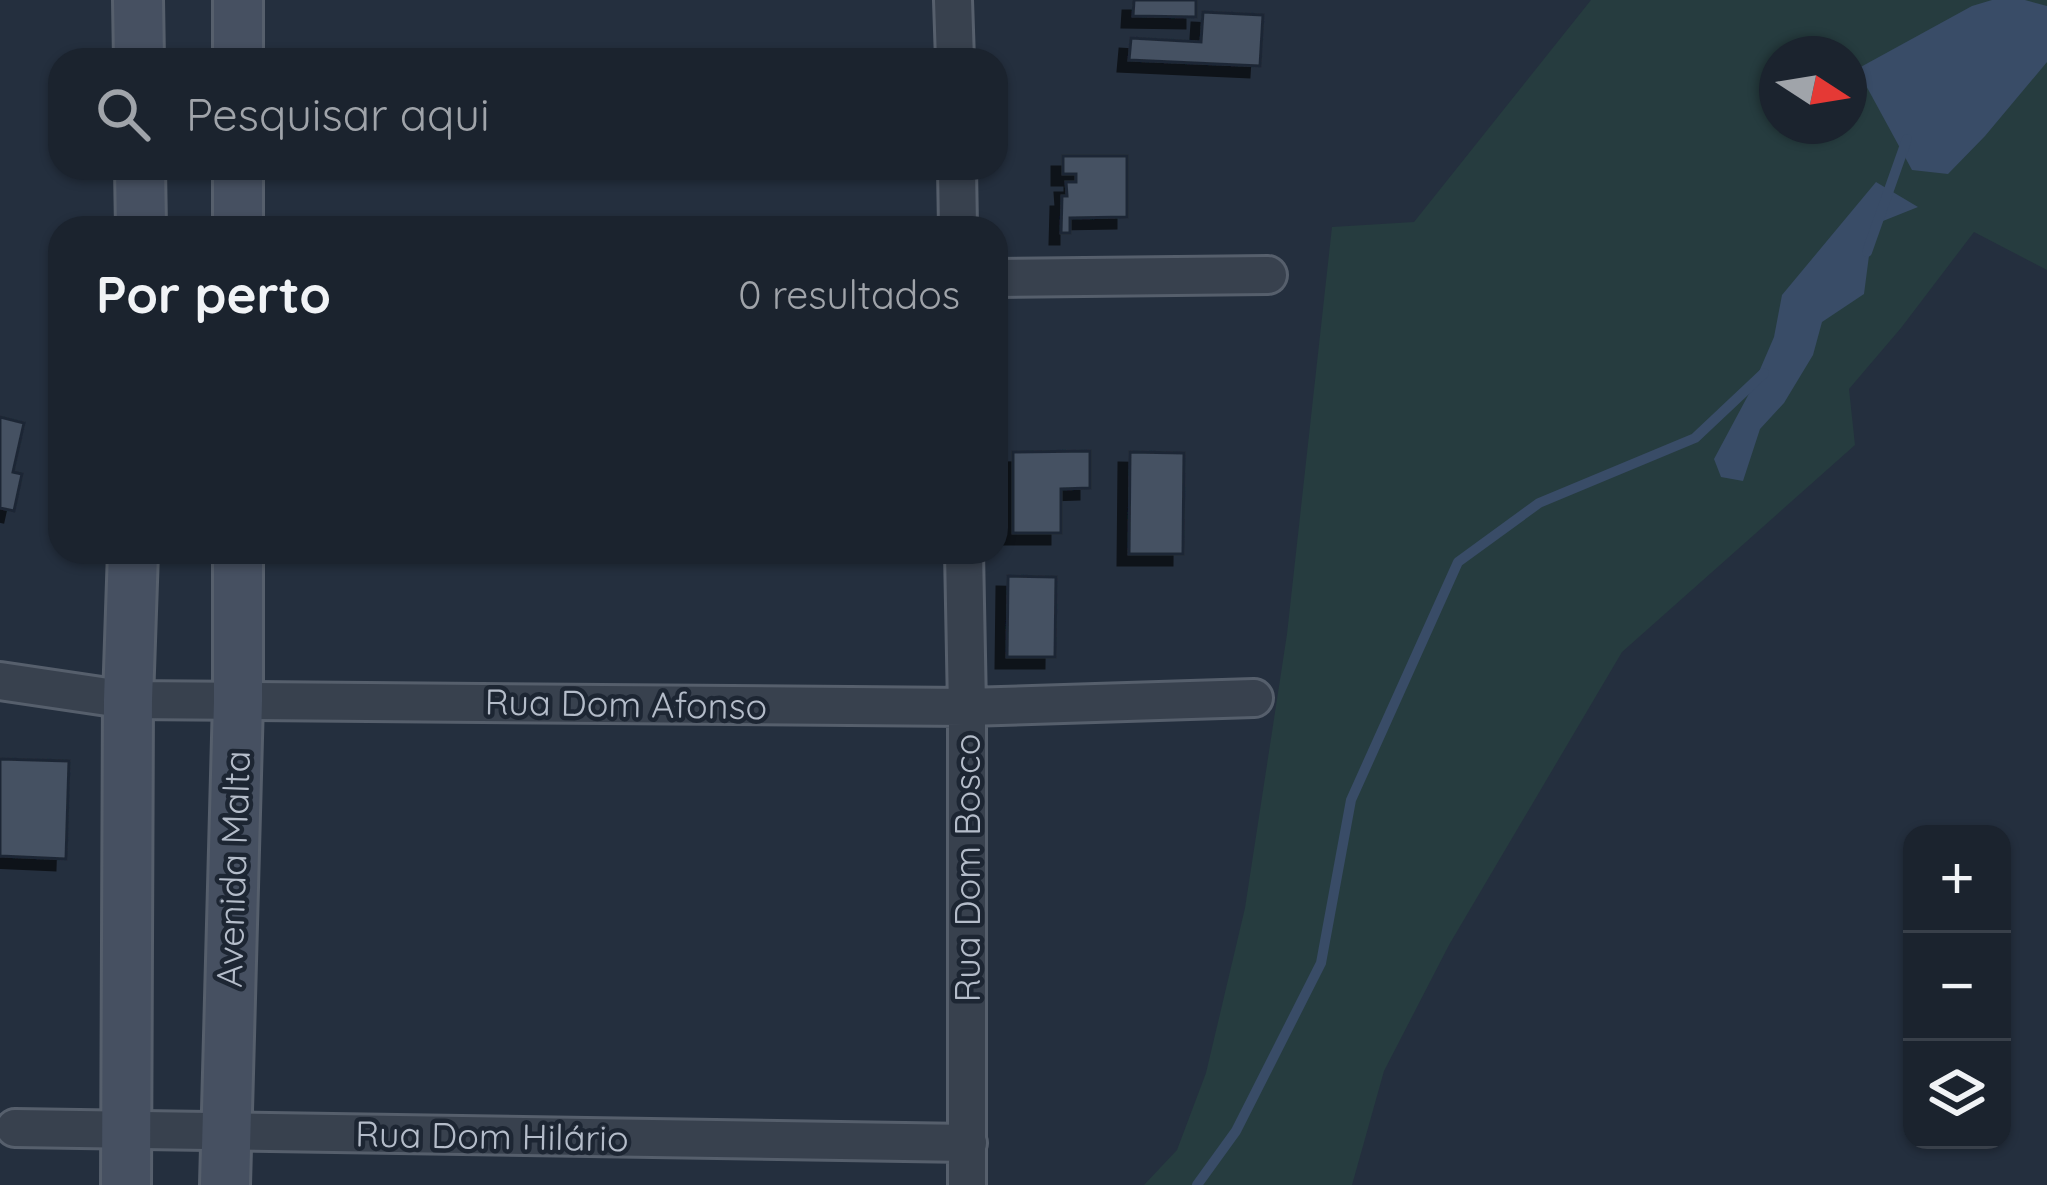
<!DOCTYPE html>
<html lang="pt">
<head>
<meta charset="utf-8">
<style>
	:root { --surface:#1b232e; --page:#242b36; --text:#f1f3f6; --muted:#a0a4aa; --line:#39404a }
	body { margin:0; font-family:Quicksand,sans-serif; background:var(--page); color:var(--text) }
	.controls { position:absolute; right:36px; bottom:36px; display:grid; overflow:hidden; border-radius:24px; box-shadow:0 3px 9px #0004 }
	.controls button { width:108px; height:108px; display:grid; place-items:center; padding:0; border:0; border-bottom:3px solid var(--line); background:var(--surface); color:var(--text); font:60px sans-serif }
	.compass { position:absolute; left:1759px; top:36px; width:108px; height:108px; border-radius:50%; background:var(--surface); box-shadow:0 3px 9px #0004; rotate:102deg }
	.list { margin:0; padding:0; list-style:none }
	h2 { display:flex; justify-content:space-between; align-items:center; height:156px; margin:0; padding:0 48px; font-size:51px }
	h2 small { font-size:39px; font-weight:400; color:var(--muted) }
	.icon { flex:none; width:66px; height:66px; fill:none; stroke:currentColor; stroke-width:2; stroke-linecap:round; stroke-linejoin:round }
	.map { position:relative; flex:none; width:2047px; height:1185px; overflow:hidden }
	.search { position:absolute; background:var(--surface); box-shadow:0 3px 9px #0004; left:48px; top:48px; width:960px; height:132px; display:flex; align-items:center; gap:30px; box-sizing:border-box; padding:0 42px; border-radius:36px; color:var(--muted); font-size:45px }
	.panel { position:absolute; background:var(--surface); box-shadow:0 3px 9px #0004; left:48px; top:216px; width:960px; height:348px; border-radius:36px }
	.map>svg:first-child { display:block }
	.green { fill:#263c3f; fill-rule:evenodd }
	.water { fill:#394c67 }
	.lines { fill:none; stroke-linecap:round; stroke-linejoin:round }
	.stream { stroke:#394c67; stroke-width:10 }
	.building { fill:#455162; stroke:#1f2835; stroke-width:3; filter:url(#shadow) }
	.street-casing { stroke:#565f6c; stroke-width:42 }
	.secondary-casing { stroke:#565f6c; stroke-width:54 }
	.street { stroke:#38414e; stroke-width:36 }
	.secondary { stroke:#465061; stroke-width:48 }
	.labels { text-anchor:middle; stroke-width:9; stroke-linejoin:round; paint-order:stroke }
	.street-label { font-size:36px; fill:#b4bcc9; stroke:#1d2633 }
</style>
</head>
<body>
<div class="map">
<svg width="2047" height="1185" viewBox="0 0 2047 1185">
	<defs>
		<filter id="shadow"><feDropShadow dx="-11" dy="11" stdDeviation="0" flood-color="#0009"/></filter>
	</defs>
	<rect width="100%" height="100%" fill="#242f3e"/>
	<!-- green -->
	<path class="green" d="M1591,0H2047V270L1974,232L1901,328L1849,389L1855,445L1622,652L1449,945L1384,1071L1352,1185H1144L1177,1150L1206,1073L1245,908L1287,634L1332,227L1414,222ZM1777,54H1849V126H1777Z"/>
	<!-- water -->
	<path class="water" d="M1992,0H2025L2047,6V62L1985,136L1948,174L1912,170L1857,69L1972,6Z
		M1876,182L1918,207L1873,225L1864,294L1822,322L1813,355L1784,403L1760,429L1743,481L1721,477L1714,459L1752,388L1774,337L1782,295Z"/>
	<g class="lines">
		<!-- stream -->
		<path class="stream" d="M1867,252L1907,139
			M1197,1185L1236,1131L1321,963L1351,800L1458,562L1539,503L1695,438L1764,373"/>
	</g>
	<!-- building -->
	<path class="building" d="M1134,0H1196V17L1133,16Z
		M1203,12L1263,15L1260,66L1129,60L1131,38L1201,42Z
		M1063,156H1127V217L1070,218V233H1061L1062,196H1067L1066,182H1076V174H1063Z
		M0,417L24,423L13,472L22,474L14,511L0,508Z
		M1090,451V488L1061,489V533H1013V452Z
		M1130,452L1184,453L1183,554H1129Z
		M1008,576L1056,577L1055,657H1007Z
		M0,759L69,761L66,859L0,856Z"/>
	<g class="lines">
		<!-- street casing -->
		<g class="street-casing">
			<path id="street" d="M953,0L955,60
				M957,168L958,228
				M996,278L1268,275
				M964,552L967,707V1185
				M0,681L128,700L967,707L1254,698
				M15,1128L968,1143"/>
		</g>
		<!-- secondary casing -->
		<g class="secondary-casing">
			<path id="secondary" d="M138,0L139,60
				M238,60V0
				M140,168L141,228
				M238,228V168
				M126,1185L128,700L133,552
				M225,1185L238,701V552"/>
		</g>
		<!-- street -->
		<use href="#street" class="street"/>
		<!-- secondary -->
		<use href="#secondary" class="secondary"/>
	</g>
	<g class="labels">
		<!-- street labels -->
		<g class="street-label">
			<text transform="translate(626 704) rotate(1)" y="13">Rua Dom Afonso</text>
			<text transform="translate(967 868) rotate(-90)" y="13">Rua Dom Bosco</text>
			<text transform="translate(233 869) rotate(-88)" y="13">Avenida Malta</text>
			<text transform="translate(492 1136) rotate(1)" y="13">Rua Dom Hilário</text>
		</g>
	</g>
</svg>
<div class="controls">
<button>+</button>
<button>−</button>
<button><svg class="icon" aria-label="layers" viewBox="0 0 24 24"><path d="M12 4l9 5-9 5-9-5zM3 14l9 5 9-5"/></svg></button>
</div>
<svg class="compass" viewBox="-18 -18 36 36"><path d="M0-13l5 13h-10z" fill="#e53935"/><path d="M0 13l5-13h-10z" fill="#a0a4aa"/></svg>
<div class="search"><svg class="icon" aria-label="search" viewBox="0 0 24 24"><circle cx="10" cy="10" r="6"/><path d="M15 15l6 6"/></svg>Pesquisar aqui</div>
<section class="panel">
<h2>Por perto<small>0 resultados</small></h2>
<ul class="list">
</ul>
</section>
</div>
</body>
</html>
